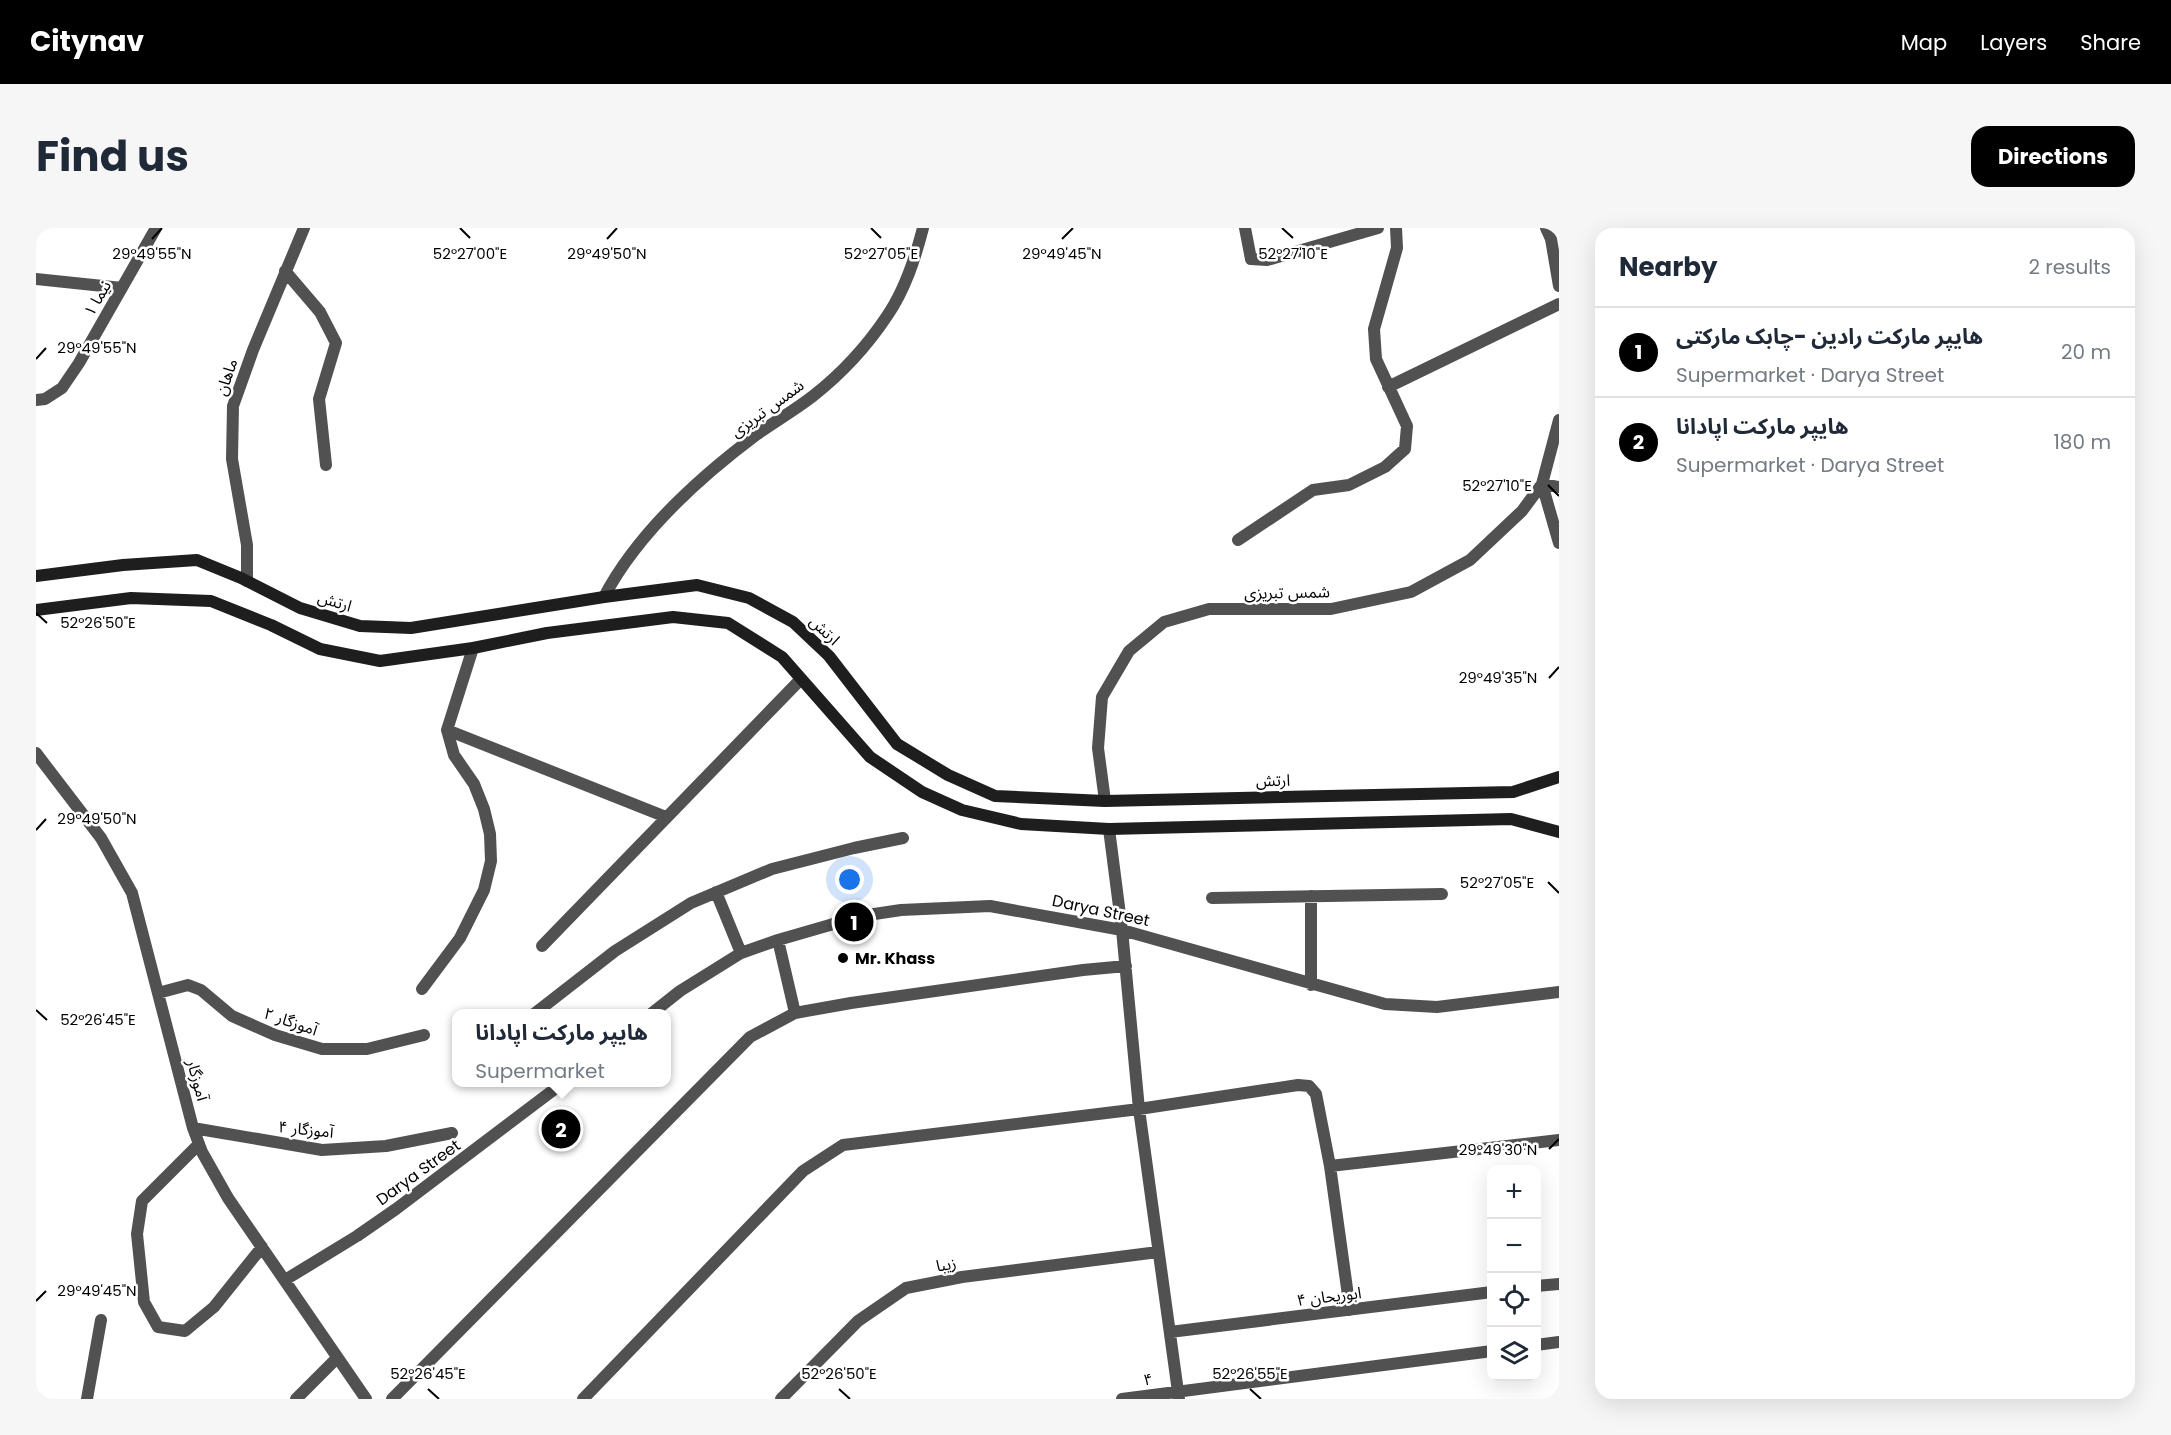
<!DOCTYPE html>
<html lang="en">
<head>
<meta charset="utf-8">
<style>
	:root { --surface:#fff; --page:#f6f6f7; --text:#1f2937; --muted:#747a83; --line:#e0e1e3; --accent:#000 }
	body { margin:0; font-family:Poppins,"Noto Sans Arabic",sans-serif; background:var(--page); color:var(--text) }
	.controls { position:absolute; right:18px; bottom:18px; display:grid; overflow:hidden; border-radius:12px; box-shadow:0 6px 24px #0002 }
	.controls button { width:54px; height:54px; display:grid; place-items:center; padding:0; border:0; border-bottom:2px solid var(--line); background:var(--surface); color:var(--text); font:30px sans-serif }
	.you { position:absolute; left:814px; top:652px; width:21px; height:21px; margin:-15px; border:4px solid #fff; border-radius:50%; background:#1a73e8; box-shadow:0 0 0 9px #1a73e833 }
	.badge { display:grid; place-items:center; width:39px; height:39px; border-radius:50%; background:var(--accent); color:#fff; font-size:20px; font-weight:700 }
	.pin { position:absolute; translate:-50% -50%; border:3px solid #fff; box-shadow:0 2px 6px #0006 }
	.popup { position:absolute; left:416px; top:781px; width:219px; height:78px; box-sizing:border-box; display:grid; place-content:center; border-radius:12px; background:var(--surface); filter:drop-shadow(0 2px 4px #0005); font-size:20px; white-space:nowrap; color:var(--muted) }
	.popup b { font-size:22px; color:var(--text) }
	.popup::after { content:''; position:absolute; left:50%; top:100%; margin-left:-12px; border:12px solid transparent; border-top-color:var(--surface) }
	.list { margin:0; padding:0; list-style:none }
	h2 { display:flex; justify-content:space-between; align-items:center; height:78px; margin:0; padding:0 24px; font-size:26px }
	h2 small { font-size:20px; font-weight:400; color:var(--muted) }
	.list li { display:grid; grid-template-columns:39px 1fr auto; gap:18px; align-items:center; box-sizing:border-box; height:90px; padding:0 24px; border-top:2px solid var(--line) }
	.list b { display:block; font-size:22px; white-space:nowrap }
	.list p { margin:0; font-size:20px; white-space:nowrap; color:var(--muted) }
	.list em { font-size:20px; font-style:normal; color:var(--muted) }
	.icon { flex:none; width:33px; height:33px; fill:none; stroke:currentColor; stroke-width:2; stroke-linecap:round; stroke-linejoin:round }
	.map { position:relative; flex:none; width:1523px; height:1171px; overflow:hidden; border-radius:18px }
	header { display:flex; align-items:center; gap:36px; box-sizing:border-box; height:84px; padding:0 30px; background:var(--accent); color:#fff }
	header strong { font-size:28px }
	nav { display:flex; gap:33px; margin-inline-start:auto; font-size:21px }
	.intro { display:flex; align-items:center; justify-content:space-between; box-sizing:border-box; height:144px; padding:0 36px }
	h1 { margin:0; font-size:42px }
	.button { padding:15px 27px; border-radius:18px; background:var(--accent); color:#fff; font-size:21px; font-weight:700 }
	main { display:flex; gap:36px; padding:0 36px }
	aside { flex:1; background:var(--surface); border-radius:18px; box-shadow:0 6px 24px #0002 }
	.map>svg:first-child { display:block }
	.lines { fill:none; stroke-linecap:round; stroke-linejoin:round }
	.street { stroke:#515151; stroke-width:12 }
	.secondary { stroke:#1e1e1e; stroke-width:12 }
	.ticks { fill:none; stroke:#000; stroke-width:2 }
	.poi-dot { fill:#000; stroke:#fff; stroke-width:2 }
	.labels { text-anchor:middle; stroke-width:5; stroke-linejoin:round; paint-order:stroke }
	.street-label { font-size:16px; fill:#000; stroke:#fff }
	.poi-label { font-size:16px; font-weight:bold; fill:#000; stroke:#fff; text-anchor:start }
	.ticks-label { font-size:15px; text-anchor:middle; fill:#000; stroke:#fff; stroke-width:5; stroke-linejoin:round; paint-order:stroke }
</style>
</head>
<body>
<header>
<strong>Citynav</strong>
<nav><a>Map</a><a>Layers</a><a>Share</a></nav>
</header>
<div class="intro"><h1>Find us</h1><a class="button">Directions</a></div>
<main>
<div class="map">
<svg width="1523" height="1171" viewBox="0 0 1523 1171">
	<rect width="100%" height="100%" fill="#fff"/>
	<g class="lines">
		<!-- street -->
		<path class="street" d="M1209,0L1215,31L1231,32L1342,0
			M1510,0L1515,11L1523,58
			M249,43L284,84L300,115L283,171L290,237
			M0,51L86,60
			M1352,159L1523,76
			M0,172L9,171L26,160L43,135L120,0
			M1523,259L1506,256L1523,315
			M1202,312L1277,262L1313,257L1349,239L1369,221L1371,198L1340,131L1338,101L1361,20L1360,0
			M211,353V317L196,231L197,178L217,122L268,0
			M568,369C601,306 664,249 720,207C738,194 759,182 777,168C805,146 831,118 851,88C869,62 879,31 887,0
			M411,502L630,589
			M0,525L65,610L96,665L157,900L166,924L192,970L330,1171
			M1069,573L1062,520L1066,469L1093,423L1128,394L1173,381H1295L1375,364L1434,332L1486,283L1506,256L1523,192
			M1073,601L1086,702L1103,881L1143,1171
			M680,664L705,725
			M1275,668V757
			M1176,670L1406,666
			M742,712L759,785
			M506,718L765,451
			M386,761L424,710L448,662L455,633L454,606L448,581L438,556L418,527L411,502L437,420
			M122,765L152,757L165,762L196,788L239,807L286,821H331L388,807
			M498,786L579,723L655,675L736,641L818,620L867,610
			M615,786L644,763L705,725L742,712L825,688L865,682L954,678L1086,702L1349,776L1401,779L1523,764
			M157,900L286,922L350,918L416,905
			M163,916L106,973L101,1006L108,1074L122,1099L149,1103L178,1079L226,1019
			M1294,938L1523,912
			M249,1052L321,1008L360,981L528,854
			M1500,1058L1523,1056
			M1134,1104L1456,1064
			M1500,1117L1523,1114
			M51,1171L65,1092
			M260,1171L301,1130
			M356,1171L714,809L759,785L815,775L1047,742L1090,738
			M547,1171L767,943L807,917L1103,881L1262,857L1273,858L1280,866L1294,938L1314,1082
			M745,1171L822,1093L870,1060L926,1049L1122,1024
			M1086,1171L1456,1123"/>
		<!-- secondary -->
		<path class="secondary" d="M0,348L87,337L161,332L205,350L264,380L324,398L375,400L568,369L661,357L713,370L757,394L793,428L861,516L912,547L959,568L1069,573L1477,564L1523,549
			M0,382L95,370L175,373L235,397L284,421L344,433L437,420L511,405L637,389L692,395L746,429L834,529L886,564L926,582L985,596L1073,601L1475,591L1523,604"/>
	</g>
	<!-- ticks -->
	<path class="ticks" d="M424,0L434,10M835,0L845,10M1246,0L1257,10M116,11L126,0M571,11L581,0M1026,11L1037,0M0,131L10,120M1512,257L1523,268M0,385L11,395M1513,450L1523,439M0,602L10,591M1512,654L1523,665M0,782L11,792M1513,921L1523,911M0,1073L10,1063M392,1161L403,1171M803,1161L814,1171M1214,1161L1225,1171"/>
	<!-- markers -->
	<circle class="poi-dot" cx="807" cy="730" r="6"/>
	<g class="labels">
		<!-- street labels -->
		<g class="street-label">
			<text transform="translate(61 70) rotate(-60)" y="6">نیما ۱</text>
			<text transform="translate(190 149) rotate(-71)" y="6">ماهان</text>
			<text transform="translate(731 180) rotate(-36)" y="6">شمس تبریزی</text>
			<text transform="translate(1251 364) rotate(-1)" y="6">شمس تبریزی</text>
			<text transform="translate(299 373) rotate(17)" y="6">ارتش</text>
			<text transform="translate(789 402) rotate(44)" y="6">ارتش</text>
			<text transform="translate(1237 552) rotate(-1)" y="6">ارتش</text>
			<text transform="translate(1065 682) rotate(12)" y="6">Darya Street</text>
			<text transform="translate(255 793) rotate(19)" y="6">آموزگار ۲</text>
			<text transform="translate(162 852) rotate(75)" y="6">آموزگار</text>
			<text transform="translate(270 901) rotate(6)" y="6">آموزگار ۴</text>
			<text transform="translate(382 944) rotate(-36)" y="6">Darya Street</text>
			<text transform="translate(910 1036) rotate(-11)" y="6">زیبا</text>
			<text transform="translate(1293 1068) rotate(-7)" y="6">ابوریحان ۴</text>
			<text transform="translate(1112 1151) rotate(-8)" y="6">۴</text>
		</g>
		<!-- poi labels -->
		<g class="poi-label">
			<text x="819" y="736">Mr. Khass</text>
		</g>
	</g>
	<g class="ticks-label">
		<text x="434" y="31">52°27'00"E</text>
		<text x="845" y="31">52°27'05"E</text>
		<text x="1257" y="31">52°27'10"E</text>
		<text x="116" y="31">29°49'55"N</text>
		<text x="571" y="31">29°49'50"N</text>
		<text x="1026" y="31">29°49'45"N</text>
		<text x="61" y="125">29°49'55"N</text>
		<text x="1461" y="263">52°27'10"E</text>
		<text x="62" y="400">52°26'50"E</text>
		<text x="1462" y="455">29°49'35"N</text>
		<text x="61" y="596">29°49'50"N</text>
		<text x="1461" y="660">52°27'05"E</text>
		<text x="62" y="797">52°26'45"E</text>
		<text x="1462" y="927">29°49'30"N</text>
		<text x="61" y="1068">29°49'45"N</text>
		<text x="392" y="1151">52°26'45"E</text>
		<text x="803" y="1151">52°26'50"E</text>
		<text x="1214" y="1151">52°26'55"E</text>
	</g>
</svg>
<div class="controls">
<button>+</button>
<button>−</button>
<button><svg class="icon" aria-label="locate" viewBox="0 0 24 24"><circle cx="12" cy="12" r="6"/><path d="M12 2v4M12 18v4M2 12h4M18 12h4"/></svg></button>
<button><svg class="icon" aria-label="layers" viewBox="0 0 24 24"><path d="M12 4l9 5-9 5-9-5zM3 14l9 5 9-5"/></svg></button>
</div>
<div class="you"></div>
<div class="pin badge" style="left:818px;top:694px">1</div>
<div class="pin badge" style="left:525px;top:901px">2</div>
<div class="popup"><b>هایپر مارکت اپادانا</b>Supermarket</div>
</div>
<aside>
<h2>Nearby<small>2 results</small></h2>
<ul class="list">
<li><span class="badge">1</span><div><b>هایپر مارکت رادین -چابک مارکتی</b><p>Supermarket · Darya Street</p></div><em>20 m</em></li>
<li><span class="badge">2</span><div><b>هایپر مارکت اپادانا</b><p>Supermarket · Darya Street</p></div><em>180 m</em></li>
</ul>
</aside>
</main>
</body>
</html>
